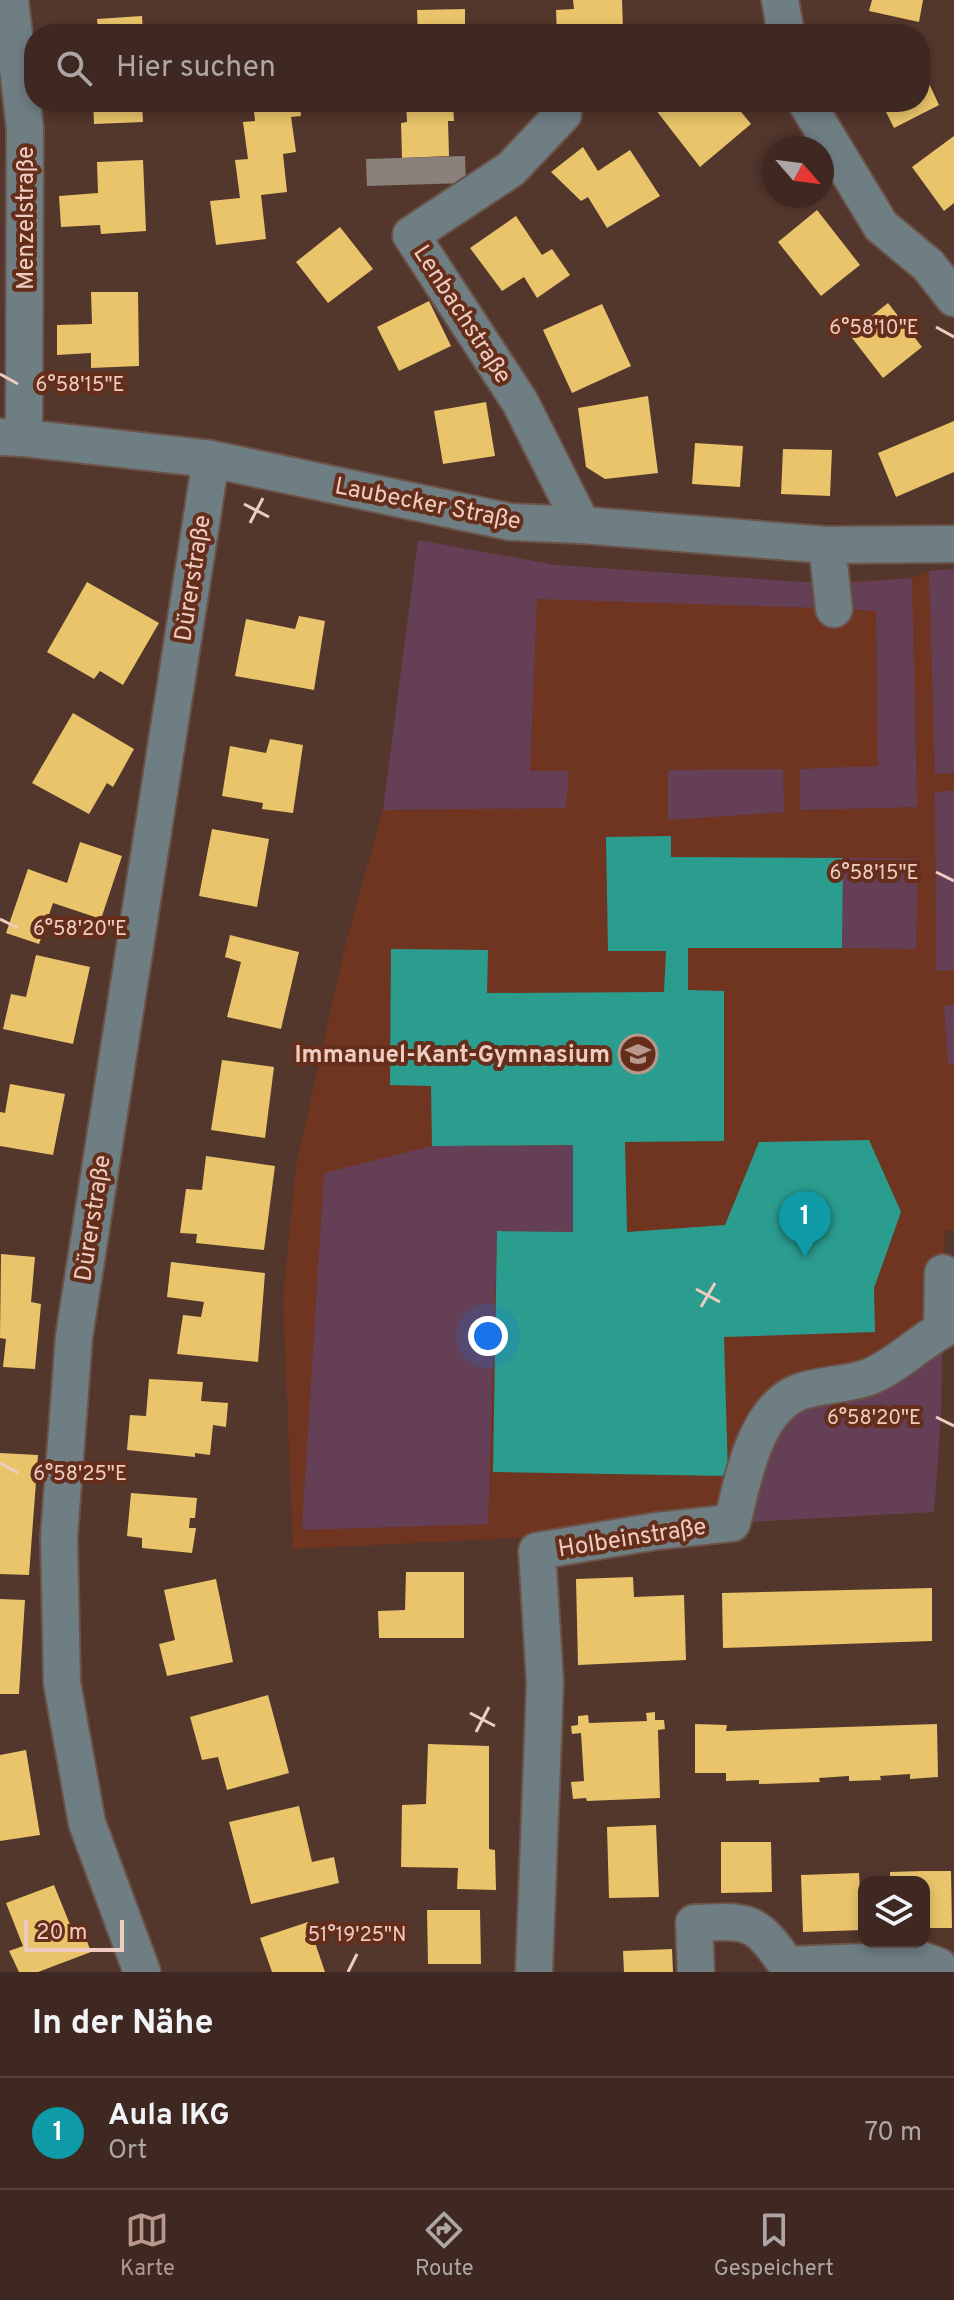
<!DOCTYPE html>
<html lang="de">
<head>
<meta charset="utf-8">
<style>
	:root { --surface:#3e2821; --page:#45302a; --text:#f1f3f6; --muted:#ada6a5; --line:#57443f; --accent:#b8988d }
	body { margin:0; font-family:Overpass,sans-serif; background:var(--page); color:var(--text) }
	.controls { position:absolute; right:24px; bottom:24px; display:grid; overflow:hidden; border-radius:16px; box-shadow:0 4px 12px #0003 }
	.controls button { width:72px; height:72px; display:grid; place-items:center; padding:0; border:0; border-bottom:2px solid var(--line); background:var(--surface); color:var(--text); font:40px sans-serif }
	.compass { position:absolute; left:762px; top:136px; width:72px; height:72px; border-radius:50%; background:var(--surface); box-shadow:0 4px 12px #0003; rotate:118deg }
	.scale { position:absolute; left:24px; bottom:20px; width:100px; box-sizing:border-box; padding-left:8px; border:4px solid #efccc1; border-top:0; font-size:22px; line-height:28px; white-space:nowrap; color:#efccc1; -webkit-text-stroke:6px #642e1b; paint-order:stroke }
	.you { position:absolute; left:488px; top:1336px; width:28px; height:28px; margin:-20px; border:6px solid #fff; border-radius:50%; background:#1a73e8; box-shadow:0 0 0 12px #1a73e833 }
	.badge { display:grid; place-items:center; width:52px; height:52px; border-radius:50%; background:var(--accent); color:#fff; font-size:26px; font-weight:700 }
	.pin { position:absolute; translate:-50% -66px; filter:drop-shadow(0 2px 4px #0008) }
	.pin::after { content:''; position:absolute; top:42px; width:28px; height:24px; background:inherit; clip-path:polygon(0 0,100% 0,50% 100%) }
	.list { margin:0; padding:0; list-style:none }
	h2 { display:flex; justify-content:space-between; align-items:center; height:104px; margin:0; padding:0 32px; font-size:34px }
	h2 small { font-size:26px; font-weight:400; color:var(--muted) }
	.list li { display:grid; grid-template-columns:52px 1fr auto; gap:24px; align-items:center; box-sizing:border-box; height:112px; padding:0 32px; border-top:2px solid var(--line) }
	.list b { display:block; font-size:30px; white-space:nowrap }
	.list p { margin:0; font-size:26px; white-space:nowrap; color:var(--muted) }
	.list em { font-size:26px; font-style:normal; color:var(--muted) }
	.icon { flex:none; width:44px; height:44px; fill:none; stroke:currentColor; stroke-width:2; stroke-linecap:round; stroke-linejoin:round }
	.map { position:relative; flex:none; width:954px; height:1972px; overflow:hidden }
	.search { position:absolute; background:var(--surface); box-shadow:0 4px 12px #0003; left:24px; right:24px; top:24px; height:88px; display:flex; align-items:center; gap:20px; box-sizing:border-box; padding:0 28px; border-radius:32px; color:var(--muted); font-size:30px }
	.sheet { height:216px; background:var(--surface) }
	nav { display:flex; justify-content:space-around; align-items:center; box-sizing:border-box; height:112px; border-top:2px solid var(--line); background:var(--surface); font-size:22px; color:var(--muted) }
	nav a { display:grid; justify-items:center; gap:4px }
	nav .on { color:var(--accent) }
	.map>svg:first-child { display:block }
	.built { fill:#6f3521 }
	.green { fill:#643f55 }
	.homes { fill:#e9c46a }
	.schools { fill:#2a9d8f }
	.industry { fill:#8a817c }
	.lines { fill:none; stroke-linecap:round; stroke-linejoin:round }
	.minor-casing { stroke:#6c534a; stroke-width:40 }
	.minor { stroke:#6f7e83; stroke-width:36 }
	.ticks { fill:none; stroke:#efccc1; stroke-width:3 }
	.labels { text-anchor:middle; stroke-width:8; stroke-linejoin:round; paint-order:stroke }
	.street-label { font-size:24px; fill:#efccc1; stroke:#642e1b }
	.poi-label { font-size:24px; font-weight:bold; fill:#efccc1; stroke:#642e1b; text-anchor:end }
	.ticks-label { font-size:20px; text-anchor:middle; fill:#efccc1; stroke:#642e1b; stroke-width:8; stroke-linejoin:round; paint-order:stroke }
</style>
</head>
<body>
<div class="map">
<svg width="954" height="1972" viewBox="0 0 954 1972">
	<rect width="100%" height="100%" fill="#53362c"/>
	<!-- built -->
	<path class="built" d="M418,540L556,565L818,583L912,578L929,571L954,569V1230L945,1231L941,1418L934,1512L697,1525L657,1531L293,1549L283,1298L296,1166L346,942L383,810Z"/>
	<!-- green -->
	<path class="green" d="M418,540L556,565L818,583L820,608L537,599L530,771H569L566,808L383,810Z
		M954,569V773L935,774L929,571Z
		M912,578L917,807L800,810V769L878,766L876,611L847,609L845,583Z
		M783,769L784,812L668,820V770Z
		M954,790V970L936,971L935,792Z
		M843,858L918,859L916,949L842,948Z
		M954,1005V1064H948L944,1006Z
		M573,1145V1232L497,1231L488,1524L302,1530L324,1173L432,1146Z
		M942,1330L941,1418L934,1512L732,1523L765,1425Z"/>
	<!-- homes -->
	<path class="homes" d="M573,0H622L623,30L609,31V34H557L556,10L574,9Z
		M872,0H923L919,22L869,11Z
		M465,9V34H418L417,10Z
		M142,16L143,34H98L97,19Z
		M920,64L939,105L894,128L881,102H920Z
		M93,102H142L143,122L94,124Z
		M253,102H300L301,116L291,117L296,152L283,154L287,192L261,195L266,239L216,245L210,201L240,198L235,160L248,159L243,122L255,121Z
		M406,102H453L454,121H448L449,156L402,158L401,123L407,122Z
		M656,102H733L751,124L700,167L652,105Z
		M954,136V203L944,211L912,167Z
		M583,147L598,171L630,150L660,196L607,228L588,197L581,201L551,172Z
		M143,160L146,231L101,234L100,225L61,227L59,196L98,193L97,162Z
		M817,210L860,265L821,296L778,242Z
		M516,216L542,255L552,249L570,275L537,298L524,277L502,291L470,248Z
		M340,227L373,269L328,303L296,262Z
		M91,292H138L139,366L91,368V353L57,355V325L92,324Z
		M429,301L451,346L399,371L377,327Z
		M888,303L922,347L883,378L849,334Z
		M602,304L631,366L572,393L543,330Z
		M648,396L658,473L605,479L586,467L578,408Z
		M486,402L495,456L443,464L434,411Z
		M954,421V472L896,497L878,453Z
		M695,443L743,446L740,487L692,484Z
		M783,449L832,450L830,496L781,494Z
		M87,582L159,623L123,685L100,671L94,679L47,652Z
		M299,616L325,621L314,690L235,676L246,619L295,629Z
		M73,713L134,749L113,787L107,783L89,814L32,783Z
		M270,739L303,745L293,813L262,809L263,803L222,796L230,746L266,753Z
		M212,829L269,839L257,907L199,896Z
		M80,842L122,856L101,919L53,903L39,944L6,933L28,869L67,883Z
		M230,935L299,952L281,1029L227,1017L241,962L225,957Z
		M36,955L90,967L73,1044L3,1029L11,994L26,997Z
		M222,1060L274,1067L265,1138L211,1130Z
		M10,1084L65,1094L53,1155L0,1146V1112L5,1113Z
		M206,1156L275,1166L264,1250L196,1243L197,1234L180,1233L186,1189L202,1190Z
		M1,1254L35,1257L31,1302L41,1304L35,1369L3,1367L6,1339L0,1338Z
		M171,1262L265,1273L258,1362L177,1354L183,1315L201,1317L204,1302L167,1297Z
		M149,1379L203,1382L201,1401L228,1403L226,1427L213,1425L210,1455L195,1453V1457L127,1450L130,1415L146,1416Z
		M0,1453L38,1455L29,1575L0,1574Z
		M131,1493L197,1498L195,1518H190L189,1528H196L192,1553L142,1548V1538L127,1536Z
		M406,1572H464V1638H379L378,1611L405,1610Z
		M633,1577L634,1597L684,1595L686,1660L578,1665L576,1579Z
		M216,1579L233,1662L167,1676L159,1644L175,1640L164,1590Z
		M932,1588V1641L723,1648L722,1593Z
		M0,1599L25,1600L19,1694H0Z
		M268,1695L289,1773L227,1790L218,1757L202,1760L190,1717Z
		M655,1712V1720H664L665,1729L658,1730L660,1798L587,1801L586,1798L573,1799L571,1782L584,1781L581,1733L572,1734L571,1726L578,1725V1716L588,1715L589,1723L647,1721L646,1713Z
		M695,1724L727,1725L726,1731L937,1724L938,1777L910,1779V1774L880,1776L881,1780L849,1781V1776L819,1778L820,1782L759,1784V1780L726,1781V1773H695Z
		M428,1744L489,1746V1849L495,1850L496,1890L457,1889L458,1868L401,1867L402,1805L426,1804Z
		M26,1750L40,1835L0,1841V1755Z
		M299,1806L312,1862L334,1857L339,1883L251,1904L229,1822Z
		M656,1825L659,1897L609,1898L607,1827Z
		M721,1842H771L772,1892L721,1893Z
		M922,1871H951L952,1928H924V1882H890V1872Z
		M859,1873L862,1930L803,1932L801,1875Z
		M54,1885L71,1927L81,1925L91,1952L38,1972H19L9,1951L23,1946L6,1903Z
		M427,1910H480L481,1964H428Z
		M308,1922L325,1972H272L260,1938Z
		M672,1949L673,1972H624L623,1951Z"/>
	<!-- schools -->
	<path class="schools" d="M671,836V857L843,858L842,948H688V990L724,991V1141L625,1142L627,1232L725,1225L759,1142L869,1140L901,1212L874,1288L875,1332L724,1337L728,1476L493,1472L497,1231L573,1232V1145L432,1146L431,1086L390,1085L391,949L488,950L487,993L664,992L666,951H608L606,837Z"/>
	<!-- industry -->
	<path class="industry" d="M465,156L466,183L367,186L366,159Z"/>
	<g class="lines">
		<!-- minor casing -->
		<g class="minor-casing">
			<path id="minor" d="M10,0L25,129L24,438
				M780,0L786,34
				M806,102L881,226L928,265L954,298
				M563,114L511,169L411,235L520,402L582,525
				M0,437L24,438L211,459L510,522L582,525L827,545L954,544
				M827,545L834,609
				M787,1965L921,1960L938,1966L940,1972
				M142,1972L87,1823L62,1683L59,1537L74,1337L211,459
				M534,1972L545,1683L537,1551L657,1531L732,1523C743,1481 754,1407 802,1391C824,1384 848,1385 869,1377C896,1366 917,1344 942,1330L943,1273
				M696,1972L694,1923C749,1921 754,1918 787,1965"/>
		</g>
		<!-- minor -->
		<use href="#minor" class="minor"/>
	</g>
	<!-- ticks -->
	<path class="ticks" d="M936,327L954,337M0,374L18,384M244,504L269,517M250,523L263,498M936,872L954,881M0,919L18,928M696,1289L720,1302M701,1307L715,1283M936,1417L954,1426M0,1463L18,1473M470,1713L495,1726M476,1732L489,1707M348,1972L357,1954"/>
	<!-- icons -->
	<defs>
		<g id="school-ring" transform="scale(2)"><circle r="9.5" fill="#642e1b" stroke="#b8988d" stroke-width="1.5"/><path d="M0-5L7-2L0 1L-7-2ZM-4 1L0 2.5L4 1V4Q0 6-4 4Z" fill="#b8988d"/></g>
	</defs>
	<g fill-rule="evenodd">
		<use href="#school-ring" x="638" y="1054"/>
	</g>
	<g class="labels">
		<!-- street labels -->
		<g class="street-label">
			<text transform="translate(25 218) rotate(-90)" y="8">Menzelstraße</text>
			<text transform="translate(463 314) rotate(57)" y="8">Lenbachstraße</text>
			<text transform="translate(428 503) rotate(11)" y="8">Laubecker Straße</text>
			<text transform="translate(192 578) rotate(-81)" y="8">Dürerstraße</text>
			<text transform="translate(92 1218) rotate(-81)" y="8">Dürerstraße</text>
			<text transform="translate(632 1537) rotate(-9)" y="8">Holbeinstraße</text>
		</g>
		<!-- poi labels -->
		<g class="poi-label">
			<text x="610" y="1062">Immanuel-Kant-Gymnasium</text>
		</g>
	</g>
	<g class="ticks-label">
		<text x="874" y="334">6°58'10"E</text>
		<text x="80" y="391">6°58'15"E</text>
		<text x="874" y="879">6°58'15"E</text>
		<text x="80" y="935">6°58'20"E</text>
		<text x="874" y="1424">6°58'20"E</text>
		<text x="80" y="1480">6°58'25"E</text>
		<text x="357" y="1941">51°19'25"N</text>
	</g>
</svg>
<div class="controls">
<button><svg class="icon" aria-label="layers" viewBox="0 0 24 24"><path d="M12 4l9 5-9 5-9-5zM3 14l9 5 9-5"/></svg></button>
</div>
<svg class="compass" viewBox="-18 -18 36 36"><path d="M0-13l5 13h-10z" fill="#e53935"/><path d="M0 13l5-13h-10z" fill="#ada6a5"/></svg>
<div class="scale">20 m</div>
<div class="you"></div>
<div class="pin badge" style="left:805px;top:1257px;background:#0f9aa8">1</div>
<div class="search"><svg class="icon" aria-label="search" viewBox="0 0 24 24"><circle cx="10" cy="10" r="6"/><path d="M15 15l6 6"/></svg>Hier suchen</div>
</div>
<section class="sheet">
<h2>In der Nähe<small></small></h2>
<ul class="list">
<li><span class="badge" style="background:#0f9aa8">1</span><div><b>Aula IKG</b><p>Ort</p></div><em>70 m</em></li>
</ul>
</section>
<nav>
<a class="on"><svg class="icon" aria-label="map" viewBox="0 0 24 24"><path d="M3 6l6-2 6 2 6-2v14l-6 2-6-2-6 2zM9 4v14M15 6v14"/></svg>Karte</a>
<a><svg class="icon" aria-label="directions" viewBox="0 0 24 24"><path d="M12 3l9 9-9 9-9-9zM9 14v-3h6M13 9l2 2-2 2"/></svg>Route</a>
<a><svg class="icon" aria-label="saved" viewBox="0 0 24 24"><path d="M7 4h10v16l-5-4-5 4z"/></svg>Gespeichert</a>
</nav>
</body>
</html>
